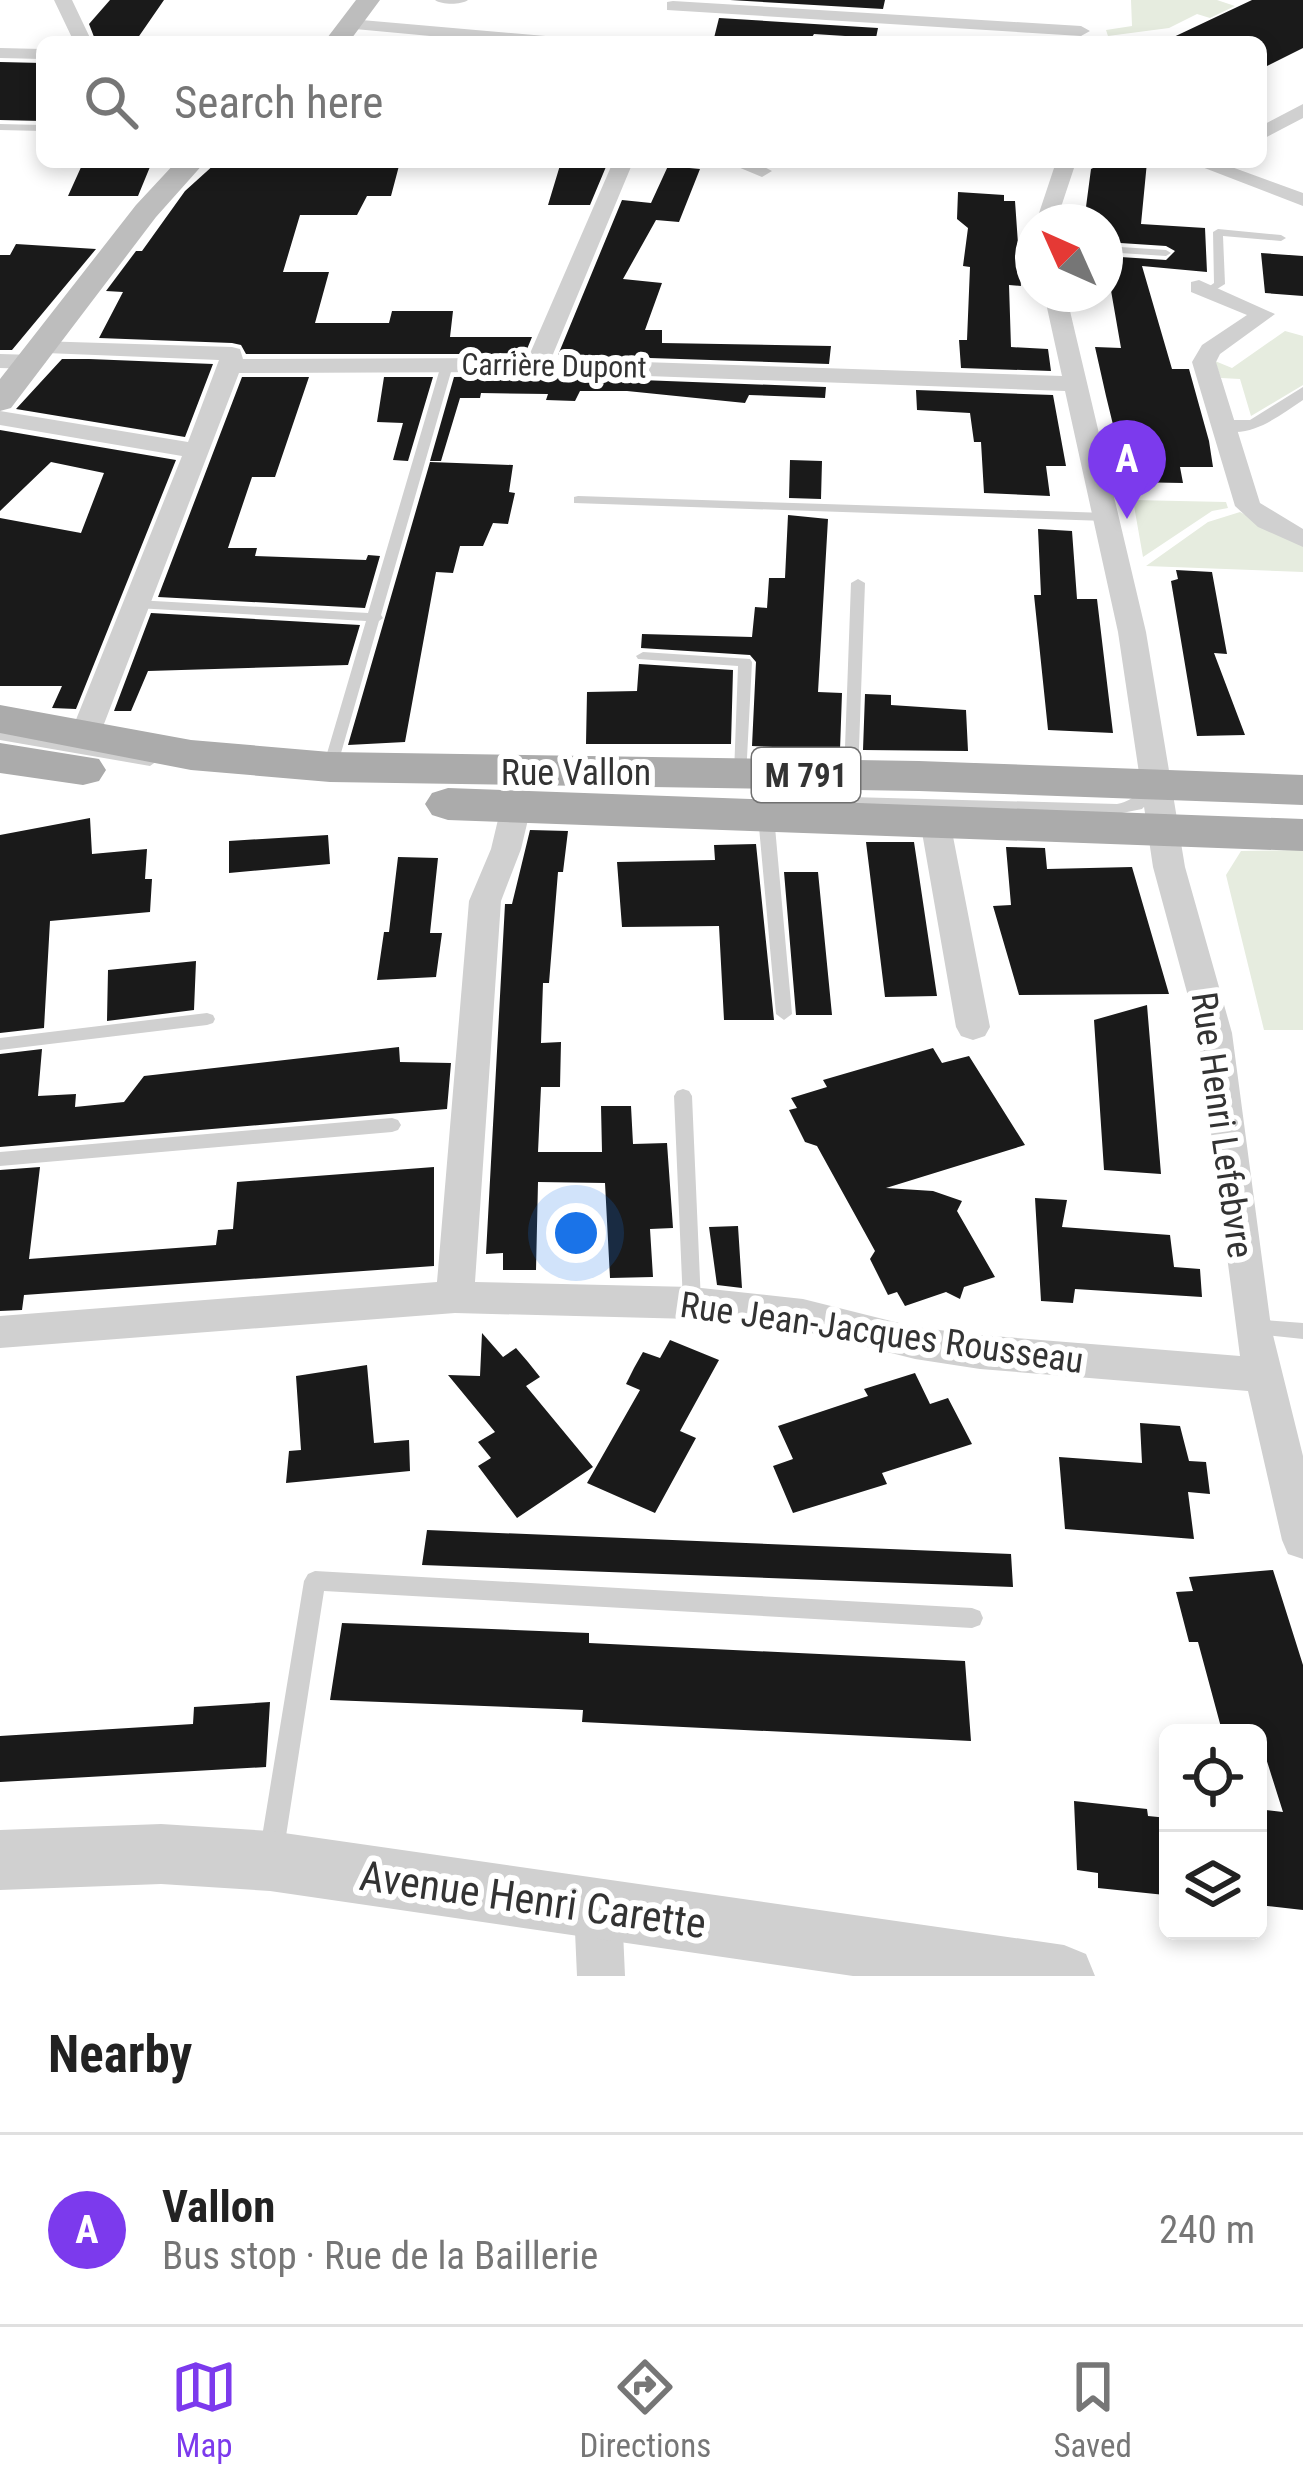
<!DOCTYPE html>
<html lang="en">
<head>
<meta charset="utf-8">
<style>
	:root { --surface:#fff; --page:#f6f6f6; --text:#222; --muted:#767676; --line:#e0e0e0; --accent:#7c3aed }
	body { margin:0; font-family:"Roboto Condensed",sans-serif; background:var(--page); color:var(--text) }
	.controls { position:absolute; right:36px; bottom:36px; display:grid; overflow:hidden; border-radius:18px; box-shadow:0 6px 18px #0003 }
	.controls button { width:108px; height:108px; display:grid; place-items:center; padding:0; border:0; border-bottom:3px solid var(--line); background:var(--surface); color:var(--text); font:60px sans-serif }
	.compass { position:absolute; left:1015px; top:204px; width:108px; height:108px; border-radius:50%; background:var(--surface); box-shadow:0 6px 18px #0003; rotate:315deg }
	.you { position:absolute; left:576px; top:1233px; width:42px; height:42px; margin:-30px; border:9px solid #fff; border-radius:50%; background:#1a73e8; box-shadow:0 0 0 18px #1a73e833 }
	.badge { display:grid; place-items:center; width:78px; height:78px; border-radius:50%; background:var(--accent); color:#fff; font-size:39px; font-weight:700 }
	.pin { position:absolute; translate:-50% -99px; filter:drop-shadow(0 3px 6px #0008) }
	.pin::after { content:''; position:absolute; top:63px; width:42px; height:36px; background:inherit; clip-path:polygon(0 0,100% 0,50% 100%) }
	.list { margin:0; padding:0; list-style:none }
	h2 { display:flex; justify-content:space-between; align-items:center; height:156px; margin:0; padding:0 48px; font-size:51px }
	h2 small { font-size:39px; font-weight:400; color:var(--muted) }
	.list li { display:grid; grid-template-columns:78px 1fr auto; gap:36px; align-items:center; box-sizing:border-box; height:192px; padding:0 48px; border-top:3px solid var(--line) }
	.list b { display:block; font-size:45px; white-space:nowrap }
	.list p { margin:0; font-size:39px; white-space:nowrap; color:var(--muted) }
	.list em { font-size:39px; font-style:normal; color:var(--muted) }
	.icon { flex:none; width:66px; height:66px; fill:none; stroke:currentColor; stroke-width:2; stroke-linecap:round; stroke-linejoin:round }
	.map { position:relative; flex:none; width:1303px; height:1976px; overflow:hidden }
	.search { position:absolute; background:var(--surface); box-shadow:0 6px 18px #0003; left:36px; right:36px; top:36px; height:132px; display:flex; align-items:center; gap:30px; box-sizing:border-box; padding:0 42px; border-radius:18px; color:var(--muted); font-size:45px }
	.sheet { height:348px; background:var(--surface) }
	nav { display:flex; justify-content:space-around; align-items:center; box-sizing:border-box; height:168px; border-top:3px solid var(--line); background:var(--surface); font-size:33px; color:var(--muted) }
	nav a { display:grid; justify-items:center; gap:6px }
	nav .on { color:var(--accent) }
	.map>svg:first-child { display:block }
	.green { fill:#e6ecdf }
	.building { fill:#1a1a1a }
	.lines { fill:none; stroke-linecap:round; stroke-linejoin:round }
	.service { fill:#d0d0d0; fill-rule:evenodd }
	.pedestrian { fill:#d0d0d0; fill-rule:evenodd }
	.minor { fill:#d0d0d0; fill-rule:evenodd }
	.tertiary { fill:#d0d0d0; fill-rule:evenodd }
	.secondary { fill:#bdbdbd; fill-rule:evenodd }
	.primary { fill:#ababab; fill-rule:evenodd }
	.labels { text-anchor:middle; stroke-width:12; stroke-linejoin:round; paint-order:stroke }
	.far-street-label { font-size:30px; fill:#333; stroke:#fff }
	.shield { fill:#fff; stroke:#707070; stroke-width:3 }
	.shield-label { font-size:33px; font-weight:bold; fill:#333 }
	.street-label { font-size:36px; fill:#333; stroke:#fff }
	.near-street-label { font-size:42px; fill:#333; stroke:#fff }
</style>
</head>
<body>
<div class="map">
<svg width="1303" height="1976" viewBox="0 0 1303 1976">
	<rect width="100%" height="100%" fill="#fff"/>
	<!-- green -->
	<path class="green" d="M1131,0H1217L1235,6L1210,18L1197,14L1169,28L1108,36L1106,30L1132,26Z
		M1285,331L1303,336V385L1251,416L1240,379L1221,378L1215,361L1232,368Z
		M1133,500L1226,502L1228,508L1212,511L1143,557Z
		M1240,512L1303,545V572L1146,566L1208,522Z
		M1303,850V1030H1264L1226,875L1241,851Z"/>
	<!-- building -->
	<path class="building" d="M110,0H164L135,42H96L89,24Z
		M730,0H885L883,9Z
		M1252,0H1303V48L1261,69V42H1163Z
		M719,18L878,28L876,38L814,34L809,42H713Z
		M0,62L42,63V121L0,120Z
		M96,162H152L138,196H68L82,165Z
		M242,162H400L391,196H367L357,215H300L283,272H329L315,323H389L392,311H453L450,337H532L525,354H246L241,345L232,343L99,338L123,292L106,291L136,251H142L185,191L216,163Z
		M561,162H608L590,205H548Z
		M1105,162H1147L1141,224L1205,228L1207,272L1142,266L1172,369H1189L1209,441L1213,467H1180L1183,483L1127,482L1106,396L1095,347L1121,348L1105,256L1166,260L1175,251L1166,246L1105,242V222H1084L1091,169Z
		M668,166L700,169L679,222L656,220L623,279L662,283L645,330H662V343L831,346L829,364L558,355L622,200L651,203Z
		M958,192L1004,195V201H1015L1021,286L1009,285L1011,347L1048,349L1051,371L961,368L959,340H967L970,267L963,266L968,228L957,219Z
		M16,244L96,249L12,350H0V255H10Z
		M1261,253L1303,256V296L1265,293Z
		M62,359H89L213,364L185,437L16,409Z
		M537,376L826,387L825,398L749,395L745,403L627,391H580L575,401L546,400L548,394L481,393L480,398H460L441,461H430L454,377Z
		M242,377H309L275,477H252L228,548H257L255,556L366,560L368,555L380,556L365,608L158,597Z
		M384,377H433L408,461L393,460L403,423L377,422Z
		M916,390L1053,395L1066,466H1046L1050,496L984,493L981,442H974L970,413L917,410Z
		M0,430L176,460L76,709L52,708L62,686H0V518L81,533L104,473L51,462L0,511Z
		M790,460L822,461L821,499L789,498Z
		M430,462L513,465L509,492L515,493L508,524L493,523L483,546H460L453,573L436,572L405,742L348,745Z
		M788,515L828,519L818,692L842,693L840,750L752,746L756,662L750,655L641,648L642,634L752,637L755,607L767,608L769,578H785Z
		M1038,529L1072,531L1077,599H1097L1113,733L1048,730L1034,595H1041Z
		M1176,570L1212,572L1227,654L1214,653L1245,735L1197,736L1171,581L1178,579Z
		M151,613L360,625L348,665L148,671L131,711H114Z
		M639,664L733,670L731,744H586L587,692L637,691Z
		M865,694L891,695V705L966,710L968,751L863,750Z
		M90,818L92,854L147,849L145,879H152L150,912L50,921L44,1028L0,1033V835Z
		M530,830L568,831L563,872H558L549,983H543L542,1012L541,1043L561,1042L560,1087H541L538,1152H602L601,1106H631L633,1144L667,1143L673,1228L650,1229L653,1277L610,1278L605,1183L538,1182L536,1270H503V1253L486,1254L505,904H512Z
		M328,835L330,864L229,873V841Z
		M866,842H914L937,996L885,997Z
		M756,844L774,1020H724L719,926L622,927L617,862L715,860L714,845Z
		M1006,847L1045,848L1047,869L1132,867L1169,994L1019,995L993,906L1011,905Z
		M398,857L438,858L430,933H442L436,977L377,980L384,932H389Z
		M784,872H818L832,1015H796Z
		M196,961L194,1010L107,1021L108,970Z
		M1147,1005L1161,1174L1104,1170L1094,1020Z
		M399,1047L400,1062L451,1063L447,1109L0,1147V1054L42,1049L38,1096L76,1094L75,1107L124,1102L144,1076Z
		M933,1048L942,1063L969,1056L1025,1145L886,1188L933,1191L962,1201L957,1211L995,1277L964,1287L960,1299L946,1292L905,1306L897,1292L888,1295L870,1259L875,1251L817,1146L805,1142L789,1110L797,1108L791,1098L827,1087L823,1080Z
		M40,1167L29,1259L216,1245L218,1230L233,1229L237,1182L434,1167V1266L24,1295L22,1310L0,1311V1170Z
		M1035,1198L1067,1200L1062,1227L1170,1235L1174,1267L1200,1269L1202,1297L1075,1289L1073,1303L1041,1301Z
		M738,1226L742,1288L717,1285L709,1227Z
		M482,1333L503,1357L516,1348L528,1362L540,1377L526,1386L593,1467L517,1518L478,1466L491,1458L478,1442L495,1432L448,1375L480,1376Z
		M670,1340L719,1360L680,1431L696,1438L655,1513L587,1483L640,1390L626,1384L634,1368L643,1352L660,1358Z
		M367,1365L374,1443L409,1440L410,1471L286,1483L289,1451L301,1450L296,1376Z
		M915,1373L930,1404L948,1398L972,1444L882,1473L887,1484L793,1513L773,1466L793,1459L778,1426L868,1396L864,1389Z
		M1140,1423L1180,1426L1189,1461L1206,1462L1210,1494L1188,1492L1194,1539L1065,1529L1059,1457L1142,1463Z
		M427,1530L1011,1554L1013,1587L422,1565Z
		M1273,1570L1303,1665V1910L1258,1905V1809L1283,1812L1258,1733L1222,1731L1198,1642H1189L1176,1592L1193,1591L1189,1577Z
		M342,1623L589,1633V1643L965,1661L971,1741L582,1722L583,1710L330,1700Z
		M270,1702L266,1767L0,1782V1736L193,1724L194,1707Z
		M1074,1801L1147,1809L1148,1816L1168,1818L1165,1895L1098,1888V1873L1077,1870Z"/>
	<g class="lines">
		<!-- service -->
		<path class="service" d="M435,0H468C461,5 442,5 435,0Z
			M0,124L42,125V131L0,130Z
			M1218,229L1281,235L1286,238L1281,241L1223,236L1225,284L1209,294L1203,291L1214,283L1213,232Z
			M1105,246L1166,250L1171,253L1166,256L1105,252Z
			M447,362L453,365L381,615L383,618L379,621L337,767L330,772L325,770L323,767L366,621L136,608L129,604L136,600L368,613L441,365Z
			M578,496L1106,513L1112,517L1106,521L574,503V497Z
			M858,579L865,583L858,775L851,780L844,775L851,583Z
			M643,652L750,659L752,662L746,777H736L734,774L738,666L638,659L636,656Z
			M0,730L150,756L157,761L150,766L0,740Z
			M1156,782L1163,787L1142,809L1117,814L776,805L768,800L776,795L1117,804C1137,800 1140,788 1156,782Z
			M766,811L774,816L792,1014L784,1020L776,1014L758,816Z
			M207,1013L213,1015L215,1019L213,1023L207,1025L0,1050V1038Z
			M683,1089L689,1091L692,1096L701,1303L699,1309L692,1311L685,1309L683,1303L674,1096L677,1091Z
			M392,1118L398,1120L401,1125L398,1130L392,1132L0,1166V1152Z
			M1252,1319L1303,1323V1339L1245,1333L1242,1327L1245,1321Z
			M315,1571L972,1608L980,1611L983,1618L980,1625L972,1628L324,1591L284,1849L280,1857L272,1861L264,1857L260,1849L304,1581L308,1574Z"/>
		<!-- pedestrian -->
		<path class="pedestrian" d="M1303,387V400C1277,417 1244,445 1213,425L1222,420H1250Z"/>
		<!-- minor -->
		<path class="minor" d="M54,0H72L92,42H74Z
			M673,1L1081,26L1090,31L1081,36L667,10V2Z
			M350,19L557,37L566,42H495L344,28V20Z
			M0,48L42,49V59L0,58Z
			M1303,104V118L1261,140V126Z
			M613,162H633L551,359L1062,376L1044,294H1066L1146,632L1185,867L1232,1033L1271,1327L1303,1456V1559L1288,1554L1282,1540L1248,1391L980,1369L915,1359L803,1331L692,1319L455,1313L0,1348V1316L437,1282L469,901L491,849L501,807L516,797L531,807L521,849L501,901L475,1282L692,1287L803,1299L915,1327L980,1335L1240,1356L1198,1033L1153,867L1118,632L1065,391L537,372L239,373L99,737L84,746L69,737L182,456L0,425V411L188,442L219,360L46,353L38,351V341L232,347L240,349L243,359L528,358Z
			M726,162H755L772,171L762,177Z
			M1056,162H1076L1056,222H1036Z
			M1189,162H1218L1303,193V206Z
			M1199,280L1275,314L1220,354L1216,362L1260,503L1303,529V547L1258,527L1235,506L1192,362L1202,345L1247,315L1191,292V282Z
			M0,354L34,355L46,362L34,369L0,368Z
			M935,811L950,821L990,1027L985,1036L973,1040L961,1036L956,1027L920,821Z
			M598,1885L615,1892L622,1909L625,1976H577L574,1909L581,1892Z"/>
		<!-- tertiary -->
		<path class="tertiary" d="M161,1824L270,1831L1064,1945L1086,1954L1095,1976H853L270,1891L161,1884L0,1890V1830Z"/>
		<!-- secondary -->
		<path class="secondary" d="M356,0H380L349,42H324Z
			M176,162H205L156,217L11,408L0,411V379L136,205Z"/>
		<!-- primary -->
		<path class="primary" d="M0,705L191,740L330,752L919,761L1303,775V805L919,791L330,782L191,770L0,733Z
			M0,743L99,759L106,770L99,781L83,785L0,773Z
			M448,788L1303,819V851L448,820L432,815L425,804L432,793Z"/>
	</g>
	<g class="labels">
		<!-- far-street labels -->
		<g class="far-street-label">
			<text transform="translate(554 366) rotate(1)" y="10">Carrière Dupont</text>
		</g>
		<!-- shield labels -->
		<rect class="shield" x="752" y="748" width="108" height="54" rx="9"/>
		<g class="shield-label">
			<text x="806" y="787">M 791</text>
		</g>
		<!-- street labels -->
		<g class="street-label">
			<text x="576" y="785">Rue Vallon</text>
			<text transform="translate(1223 1125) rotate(82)" y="13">Rue Henri Lefebvre</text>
			<text transform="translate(882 1332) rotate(8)" y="13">Rue Jean-Jacques Rousseau</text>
		</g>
		<!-- near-street labels -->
		<g class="near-street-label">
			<text transform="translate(533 1899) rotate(8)" y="15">Avenue Henri Carette</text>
		</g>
	</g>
</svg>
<div class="controls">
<button><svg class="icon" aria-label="locate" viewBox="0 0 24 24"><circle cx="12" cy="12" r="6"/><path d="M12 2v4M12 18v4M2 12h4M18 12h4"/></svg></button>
<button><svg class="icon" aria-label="layers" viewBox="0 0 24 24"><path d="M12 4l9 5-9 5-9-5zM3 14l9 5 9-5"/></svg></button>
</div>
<svg class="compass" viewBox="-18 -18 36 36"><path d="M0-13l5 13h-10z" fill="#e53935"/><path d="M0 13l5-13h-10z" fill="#767676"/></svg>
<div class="you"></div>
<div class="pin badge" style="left:1127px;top:519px">A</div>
<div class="search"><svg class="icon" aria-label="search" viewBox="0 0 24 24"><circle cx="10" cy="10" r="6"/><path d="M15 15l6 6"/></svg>Search here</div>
</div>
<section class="sheet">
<h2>Nearby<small></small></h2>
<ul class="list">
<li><span class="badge">A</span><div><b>Vallon</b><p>Bus stop · Rue de la Baillerie</p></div><em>240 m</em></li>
</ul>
</section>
<nav>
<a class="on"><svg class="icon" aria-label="map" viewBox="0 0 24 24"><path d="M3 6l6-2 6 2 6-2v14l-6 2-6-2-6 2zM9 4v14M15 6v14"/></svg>Map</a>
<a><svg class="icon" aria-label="directions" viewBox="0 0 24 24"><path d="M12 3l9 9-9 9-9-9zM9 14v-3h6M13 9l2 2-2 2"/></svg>Directions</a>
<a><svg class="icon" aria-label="saved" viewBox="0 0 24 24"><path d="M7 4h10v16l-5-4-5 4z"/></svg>Saved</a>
</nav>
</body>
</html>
